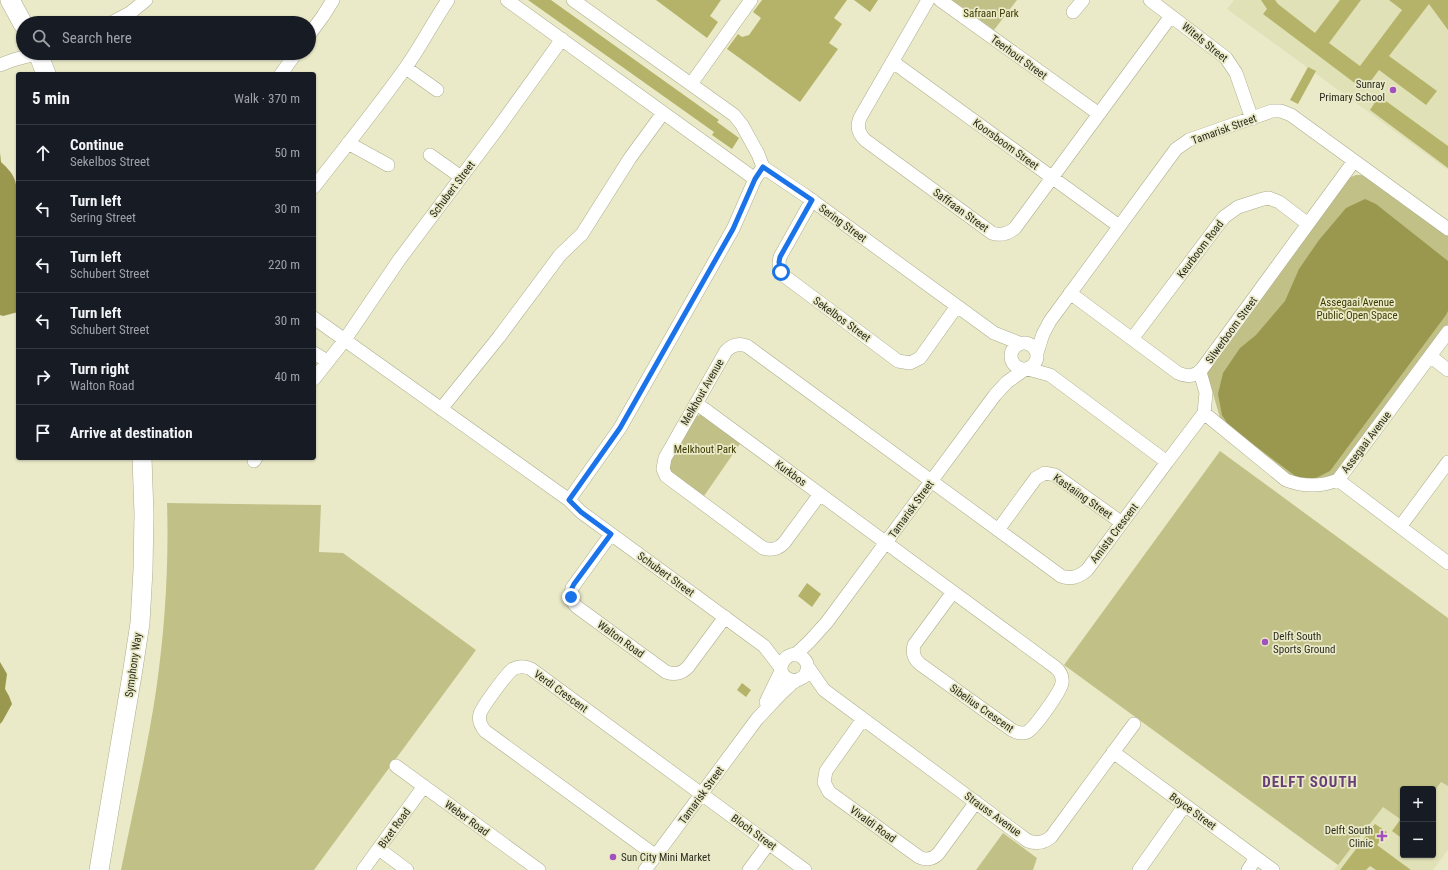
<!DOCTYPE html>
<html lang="en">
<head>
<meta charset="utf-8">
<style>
	:root { --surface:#171b24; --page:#20242c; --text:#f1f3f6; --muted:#9ea1a6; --line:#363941 }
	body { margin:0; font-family:"Roboto Condensed",sans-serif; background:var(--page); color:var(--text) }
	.controls { position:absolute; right:12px; bottom:12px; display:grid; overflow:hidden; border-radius:4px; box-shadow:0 1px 3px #0004 }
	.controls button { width:36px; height:36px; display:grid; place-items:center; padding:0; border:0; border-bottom:1px solid var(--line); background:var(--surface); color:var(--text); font:20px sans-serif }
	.stop { position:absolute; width:12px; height:12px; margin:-9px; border:3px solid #1a73e8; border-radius:50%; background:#fff }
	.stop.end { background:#1a73e8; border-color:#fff; box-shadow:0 1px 4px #0008 }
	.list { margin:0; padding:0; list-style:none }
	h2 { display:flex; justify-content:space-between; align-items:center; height:52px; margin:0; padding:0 16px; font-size:17px }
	h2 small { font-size:13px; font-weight:400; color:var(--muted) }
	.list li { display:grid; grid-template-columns:26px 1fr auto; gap:12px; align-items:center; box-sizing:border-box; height:56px; padding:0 16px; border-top:1px solid var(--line) }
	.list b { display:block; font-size:15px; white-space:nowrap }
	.list p { margin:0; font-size:13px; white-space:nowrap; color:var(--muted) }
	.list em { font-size:13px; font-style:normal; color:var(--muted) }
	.icon { flex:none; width:22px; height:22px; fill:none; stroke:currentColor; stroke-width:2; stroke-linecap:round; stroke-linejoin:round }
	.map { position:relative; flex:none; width:1448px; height:870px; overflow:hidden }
	.search { position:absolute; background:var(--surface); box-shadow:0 1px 3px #0004; left:16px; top:16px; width:300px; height:44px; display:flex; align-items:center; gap:10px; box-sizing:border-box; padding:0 14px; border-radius:22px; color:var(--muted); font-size:15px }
	.panel { position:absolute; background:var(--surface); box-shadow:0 1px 3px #0004; left:16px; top:72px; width:300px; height:388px; border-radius:4px }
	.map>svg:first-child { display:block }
	.built { fill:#e1e1b8 }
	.green { fill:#c1c187 }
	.water { fill:#9a984e }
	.building { fill:#b5b369 }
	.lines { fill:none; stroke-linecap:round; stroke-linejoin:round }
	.minor-casing { stroke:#adad8d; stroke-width:14 }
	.secondary-casing { stroke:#adad8d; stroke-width:20 }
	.minor { stroke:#fff; stroke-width:13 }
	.secondary { stroke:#fff; stroke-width:19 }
	.route { stroke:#1a73e8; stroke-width:5 }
	.poi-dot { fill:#a34fbe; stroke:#eaeac9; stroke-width:1.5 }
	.labels { text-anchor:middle; stroke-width:3.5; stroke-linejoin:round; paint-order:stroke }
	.park-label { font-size:11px; fill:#3d3b00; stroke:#eaeac9 }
	.street-label { font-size:11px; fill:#2b2b1e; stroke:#eaeac9 }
	.poi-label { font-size:11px; fill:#2b2b1e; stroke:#eaeac9; text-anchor:end }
	.district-label { font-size:15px; font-weight:bold; letter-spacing:1px; fill:#673e75; stroke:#eaeac9 }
</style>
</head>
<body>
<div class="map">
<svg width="1448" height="870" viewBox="0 0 1448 870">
	<rect width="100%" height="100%" fill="#eaeac9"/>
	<!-- built -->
	<path class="built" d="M1234,0H1448V170L1227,9Z
		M1441,781L1448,786V850L1433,870H1334L1383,806L1403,821V855H1433V793Z"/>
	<!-- green -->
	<path class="green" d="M952,0H1017L994,30Z
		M1356,175H1361L1369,178L1448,236V328L1338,477L1315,481L1297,480L1221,421L1206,370L1348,178Z
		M700,415H704L742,441L704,496L671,476L666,465L696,416Z
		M1220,451L1448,618V786L1441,782L1433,793V789H1403V821L1383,807L1338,865L1064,665Z
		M167,503L321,505L319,552L343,553L476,650L314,870H121C133,810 147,751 156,691C165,629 169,565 167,503Z
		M1003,833L1037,858L1033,870H976Z"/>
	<!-- water -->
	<path class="water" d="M0,153L1,162C14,174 17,180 17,197C17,201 18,205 18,209C17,218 15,223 18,231V312L3,316L0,315Z
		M1365,199L1376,204L1448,261V311L1446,315L1330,471L1314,479L1298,478L1229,426L1222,415L1218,394L1223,373L1240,348L1256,335L1285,301L1299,269L1319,240L1346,208Z
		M0,662L7,674L5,689L9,696L12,704L2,722L0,724Z"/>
	<!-- building -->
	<path class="building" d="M528,0H551L719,120L717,122L739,138L732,149L712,135L714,132Z
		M656,0H721L710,16L718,22L707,38Z
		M762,0H847L834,18L842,24L829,43L838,49L800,102L727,49L738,34L742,37L749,35L761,18L753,12Z
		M854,0H878L870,12Z
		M1261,0H1275L1278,4L1315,33L1340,0H1361L1329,43L1360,66L1402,10L1389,0H1448V30L1429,4L1389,56L1437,91L1426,105L1379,70L1364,90L1263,14L1267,9Z
		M1308,67L1316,71L1298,104L1290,100Z
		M1379,96L1448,146V168L1370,110Z
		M807,583L821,594L812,607L798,596Z
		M742,683L751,690L746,697L737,690Z
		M1403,816V839L1392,831Z
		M1375,824L1387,832L1377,845L1411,870H1376L1370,866L1366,870H1340Z"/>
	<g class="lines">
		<!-- minor casing -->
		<g class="minor-casing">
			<path id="minor" d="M507,0L755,179
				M573,0L734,115L742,125L758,154L763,167L806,196L994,333L1019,343
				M928,0L861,116C856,125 858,133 865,140L992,233C1001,236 1008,234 1015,228L1171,16
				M940,0L1099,114
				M1150,0L1226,58L1236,73L1252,119
				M1073,12L1083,0
				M111,23L130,13L146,0
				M309,35L323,16L333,0
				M893,62L1119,226
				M0,65L13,60L39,53
				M406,68L437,90
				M281,74L296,53
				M691,84L751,0
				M348,143L388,165
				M430,155L461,177
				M314,187C345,147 377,108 406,67C421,46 433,22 448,0
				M812,200L780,257C778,264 779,269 783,275L898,361L910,363L920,358L957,306
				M1070,293L1178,373C1187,377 1195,377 1202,369L1354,161
				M314,318L569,500L581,512L764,646L781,668
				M1448,332L1338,480L1448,563
				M1132,339L1224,217L1238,207L1263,199L1269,198L1279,202L1308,224
				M1011 356a13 13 0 1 1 26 0a13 13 0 1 1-26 0Z
				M314,353L327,361
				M1037,353L1043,334L1050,321L1176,149L1189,140L1272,111H1281L1291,115L1448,229
				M1430,356L1448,370
				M314,379L344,341L399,260L498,128L562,39
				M696,403L1055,667C1060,671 1063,676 1062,683C1061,691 1034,729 1027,732C1022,734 1017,733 1012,730L920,664C914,659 912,653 914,645L953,592
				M441,409L499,337L560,255L582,234L630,158L663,113
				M1204,413L1286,480C1304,487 1320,487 1338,480
				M254,461L256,458
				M1167,462L1204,413L1206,393L1200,372
				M820,494L784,543C778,549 772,551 763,548L666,476L663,469L665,458L726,351C732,345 739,343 747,346L1061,576C1071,580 1079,577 1087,570L1167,462L1050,375L1028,369
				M569,500L620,428L733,229L755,179L763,167
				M1400,527L1448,462
				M998,530L1036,478L1045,473L1055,475L1122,523
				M611,534L572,588C570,596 571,602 577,607L666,672C675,675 681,674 688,667L725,617
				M795,655L809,642L827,622L995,395L1007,382L1024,370
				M808,667L824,690L1028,841C1037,844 1044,843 1051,837L1134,724
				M766,702L781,671
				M863,719L826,771L824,782L829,792L919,857C925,860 932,860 938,854L976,802
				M1113,752L1273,870
				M396,766L539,870
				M379,849L407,870
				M656,856L485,731C481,726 478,720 480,714C482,707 507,673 513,669C519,666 525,666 531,669L805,870
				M363,870L424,786
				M645,870L757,719C767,709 776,698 787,688C789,686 792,683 794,682C800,678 805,679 807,670C808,666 807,662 804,659C789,642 766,676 795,681
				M749,870L769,843
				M1139,870L1185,805
				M1248,870L1256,858"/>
		</g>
		<!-- secondary casing -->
		<g class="secondary-casing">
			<path id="secondary" d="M10,0L23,24
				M38,53L46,74
				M99,870L132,675L140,623L143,570L144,514L142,458"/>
		</g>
		<!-- minor -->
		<use href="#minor" class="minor"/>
		<!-- secondary -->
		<use href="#secondary" class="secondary"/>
	</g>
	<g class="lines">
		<!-- route -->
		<path class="route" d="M571,597L572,588L574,584L611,534L581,512L569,500L620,428L733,229L755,179L763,167L812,200L780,257L779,262L781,272"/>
	</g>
	<!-- markers -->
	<g class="poi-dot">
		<circle cx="1393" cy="90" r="4"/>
		<circle cx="1265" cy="642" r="4"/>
		<path d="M1380 830h4v4h4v4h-4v4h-4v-4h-4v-4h4z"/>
		<circle cx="613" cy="857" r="4"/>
	</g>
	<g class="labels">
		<!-- park labels -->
		<g class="park-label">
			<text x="991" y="17">Safraan Park</text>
			<text x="1357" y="306">Assegaai Avenue<tspan x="1357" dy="13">Public Open Space</tspan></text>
			<text x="705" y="453">Melkhout Park</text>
		</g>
		<!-- street labels -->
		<g class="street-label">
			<text transform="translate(1205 42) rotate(39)" y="4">Witels Street</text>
			<text transform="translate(1019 57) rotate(36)" y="4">Teerhout Street</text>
			<text transform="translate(1224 129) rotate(-20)" y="4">Tamarisk Street</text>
			<text transform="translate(1006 144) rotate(36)" y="4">Koorsboom Street</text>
			<text transform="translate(452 189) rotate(-53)" y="4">Schubert Street</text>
			<text transform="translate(961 210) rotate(36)" y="4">Saffraan Street</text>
			<text transform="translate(843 223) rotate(36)" y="4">Sering Street</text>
			<text transform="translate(1200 249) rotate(-53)" y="4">Keurboom Road</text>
			<text transform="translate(842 319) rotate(36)" y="4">Sekelbos Street</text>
			<text transform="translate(1231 330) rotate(-54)" y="4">Silwerboom Street</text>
			<text transform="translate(702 392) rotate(-60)" y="4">Melkhout Avenue</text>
			<text transform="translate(1366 442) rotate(-53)" y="4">Assegaai Avenue</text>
			<text transform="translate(791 473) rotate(36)" y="4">Kurkbos</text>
			<text transform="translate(1083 496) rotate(35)" y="4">Kastaiing Street</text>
			<text transform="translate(911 509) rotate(-54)" y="4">Tamarisk Street</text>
			<text transform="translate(1114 533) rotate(-53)" y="4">Amista Crescent</text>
			<text transform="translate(666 574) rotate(36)" y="4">Schubert Street</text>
			<text transform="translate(621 639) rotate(36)" y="4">Walton Road</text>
			<text transform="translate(133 665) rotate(-82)" y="4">Symphony Way</text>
			<text transform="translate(561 691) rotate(36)" y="4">Verdi Crescent</text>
			<text transform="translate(982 708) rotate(35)" y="4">Sibelius Crescent</text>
			<text transform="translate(701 795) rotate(-54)" y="4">Tamarisk Street</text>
			<text transform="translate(1193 811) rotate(36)" y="4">Boyce Street</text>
			<text transform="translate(993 814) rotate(36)" y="4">Strauss Avenue</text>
			<text transform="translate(467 818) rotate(36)" y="4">Weber Road</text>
			<text transform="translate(873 824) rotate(36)" y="4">Vivaldi Road</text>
			<text transform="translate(394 828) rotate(-54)" y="4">Bizet Road</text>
			<text transform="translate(754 832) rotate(36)" y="4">Bloch Street</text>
		</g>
		<!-- poi labels -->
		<g class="poi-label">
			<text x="1385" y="88">Sunray<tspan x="1385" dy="13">Primary School</tspan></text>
			<text x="1273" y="640" text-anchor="start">Delft South<tspan x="1273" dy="13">Sports Ground</tspan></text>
			<text x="1373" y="834">Delft South<tspan x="1373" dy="13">Clinic</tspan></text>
			<text x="621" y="861" text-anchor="start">Sun City Mini Market</text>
		</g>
		<!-- district labels -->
		<g class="district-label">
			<text x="1310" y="787">DELFT SOUTH</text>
		</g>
	</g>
</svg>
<div class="controls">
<button>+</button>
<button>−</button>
</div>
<div class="stop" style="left:781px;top:272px"></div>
<div class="stop end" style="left:571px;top:597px"></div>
<div class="search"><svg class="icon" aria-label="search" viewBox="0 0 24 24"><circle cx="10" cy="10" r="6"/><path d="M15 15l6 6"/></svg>Search here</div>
<section class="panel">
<h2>5 min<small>Walk · 370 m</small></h2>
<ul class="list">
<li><svg class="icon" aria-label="ahead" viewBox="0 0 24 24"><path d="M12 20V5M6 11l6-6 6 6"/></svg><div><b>Continue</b><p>Sekelbos Street</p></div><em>50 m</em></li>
<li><svg class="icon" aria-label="left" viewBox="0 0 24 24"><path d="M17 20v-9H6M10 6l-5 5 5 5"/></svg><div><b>Turn left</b><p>Sering Street</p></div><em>30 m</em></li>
<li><svg class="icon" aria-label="left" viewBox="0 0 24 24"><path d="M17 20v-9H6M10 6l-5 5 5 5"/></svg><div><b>Turn left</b><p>Schubert Street</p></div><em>220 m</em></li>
<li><svg class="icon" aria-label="left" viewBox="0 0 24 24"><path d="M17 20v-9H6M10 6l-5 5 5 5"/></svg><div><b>Turn left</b><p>Schubert Street</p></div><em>30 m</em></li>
<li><svg class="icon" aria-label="right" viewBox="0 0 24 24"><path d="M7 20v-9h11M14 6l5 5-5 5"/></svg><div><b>Turn right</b><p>Walton Road</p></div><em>40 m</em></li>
<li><svg class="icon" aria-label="arrive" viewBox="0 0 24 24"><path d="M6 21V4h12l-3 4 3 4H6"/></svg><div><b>Arrive at destination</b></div></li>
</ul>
</section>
</div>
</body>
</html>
